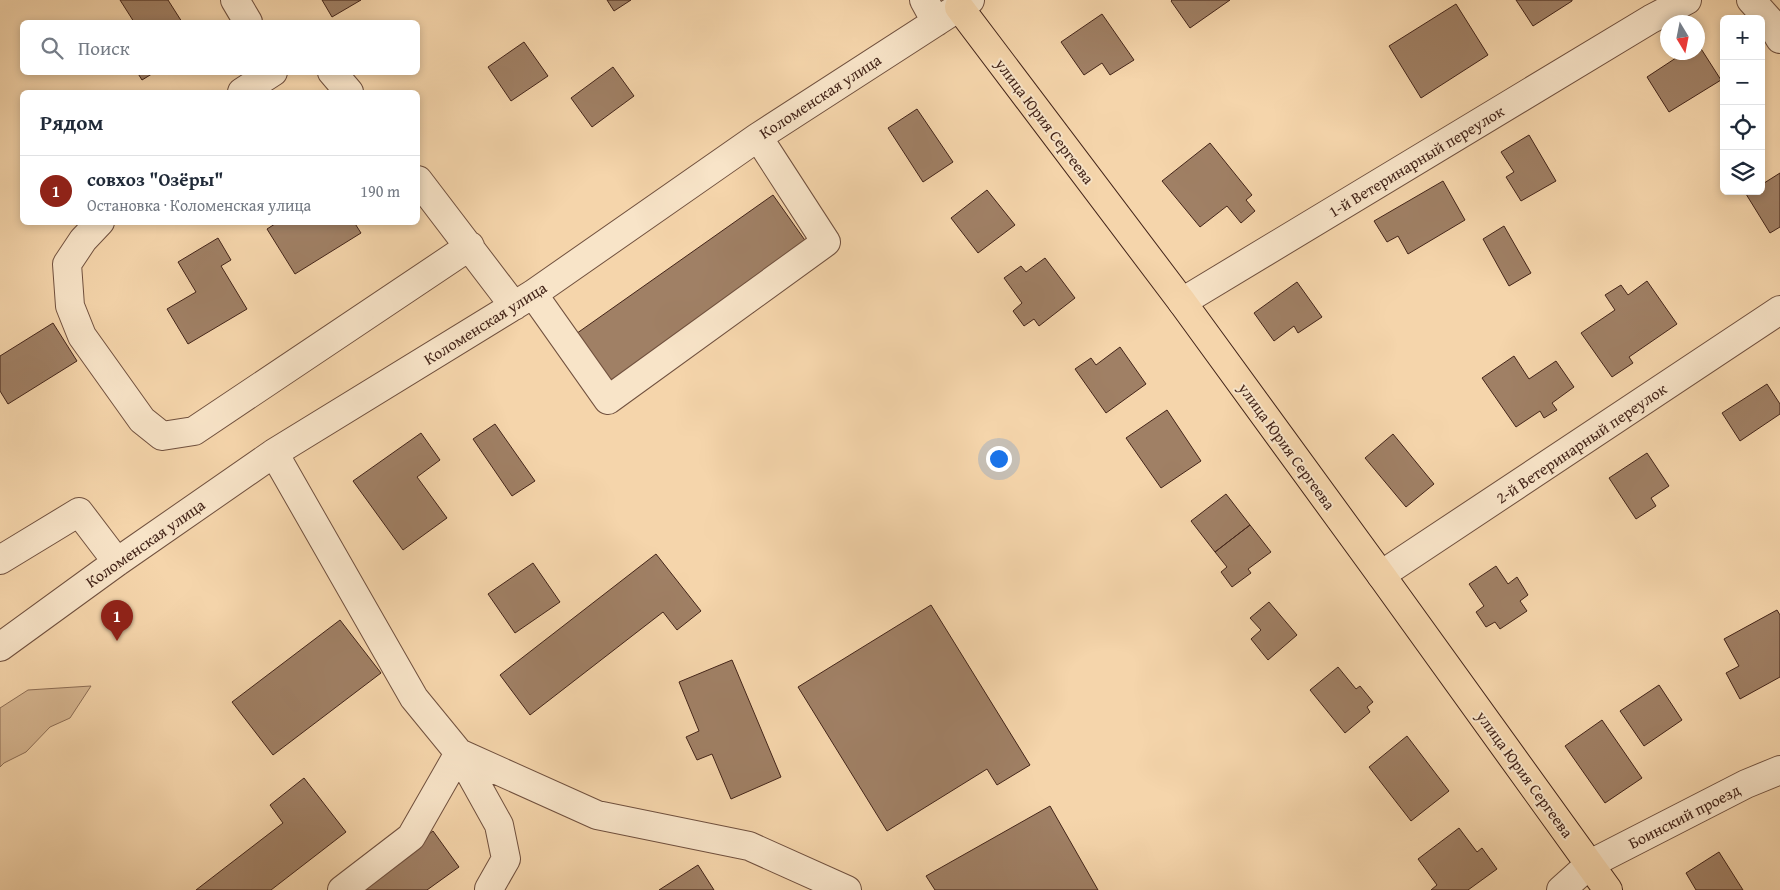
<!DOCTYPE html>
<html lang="ru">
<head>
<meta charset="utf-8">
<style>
	:root { --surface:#fff; --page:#f2f2f3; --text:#1f2937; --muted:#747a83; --line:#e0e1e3; --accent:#8f2418 }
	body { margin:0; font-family:"Gentium Book Plus",serif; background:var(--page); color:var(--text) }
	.controls { position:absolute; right:15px; top:15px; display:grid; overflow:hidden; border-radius:8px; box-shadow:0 2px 8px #0003 }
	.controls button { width:45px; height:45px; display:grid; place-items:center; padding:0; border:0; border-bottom:1px solid var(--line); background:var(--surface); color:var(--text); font:25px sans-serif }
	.compass { position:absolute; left:1660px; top:15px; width:45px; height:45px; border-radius:50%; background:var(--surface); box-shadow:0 2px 8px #0003; rotate:170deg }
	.you { position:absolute; left:998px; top:458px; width:18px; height:18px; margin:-12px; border:4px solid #fff; border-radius:50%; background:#1a73e8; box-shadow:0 0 0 8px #1a73e833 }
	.badge { display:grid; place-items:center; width:32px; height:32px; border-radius:50%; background:var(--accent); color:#fff; font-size:16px; font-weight:700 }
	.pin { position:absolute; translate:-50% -41px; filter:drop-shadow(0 1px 2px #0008) }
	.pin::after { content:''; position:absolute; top:26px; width:18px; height:15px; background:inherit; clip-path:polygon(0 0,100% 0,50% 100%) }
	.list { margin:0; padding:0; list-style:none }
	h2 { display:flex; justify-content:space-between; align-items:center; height:65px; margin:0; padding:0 20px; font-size:21px }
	h2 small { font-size:16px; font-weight:400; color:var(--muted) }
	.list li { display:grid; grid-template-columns:32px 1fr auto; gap:15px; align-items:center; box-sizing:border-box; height:70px; padding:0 20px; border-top:1px solid var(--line) }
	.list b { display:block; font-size:19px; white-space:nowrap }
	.list p { margin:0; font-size:16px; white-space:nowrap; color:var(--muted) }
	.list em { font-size:16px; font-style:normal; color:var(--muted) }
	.icon { flex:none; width:28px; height:28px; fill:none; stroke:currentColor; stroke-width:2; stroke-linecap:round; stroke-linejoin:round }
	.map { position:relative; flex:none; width:1780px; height:890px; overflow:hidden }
	.search { position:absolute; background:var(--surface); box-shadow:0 2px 8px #0003; left:20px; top:20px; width:400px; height:55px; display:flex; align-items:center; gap:12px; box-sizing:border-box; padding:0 18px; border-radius:8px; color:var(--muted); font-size:19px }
	.panel { position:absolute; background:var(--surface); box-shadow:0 2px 8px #0003; left:20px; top:90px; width:400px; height:135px; border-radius:8px }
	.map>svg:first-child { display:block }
	.green { fill:#d7b792; stroke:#8d6e56 }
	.building { fill:#a08065; stroke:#432419 }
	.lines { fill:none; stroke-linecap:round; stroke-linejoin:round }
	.minor-casing { stroke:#70503e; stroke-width:30 }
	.major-casing { stroke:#432419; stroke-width:30 }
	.minor { stroke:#f8e4c8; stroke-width:28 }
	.major { stroke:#f5d5ab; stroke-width:28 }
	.labels { text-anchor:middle; stroke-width:4; stroke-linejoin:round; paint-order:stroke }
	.street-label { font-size:16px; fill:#432419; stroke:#f8e4c8 }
</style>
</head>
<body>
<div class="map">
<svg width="1780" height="890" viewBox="0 0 1780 890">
	<rect width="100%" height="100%" fill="#f5d5ab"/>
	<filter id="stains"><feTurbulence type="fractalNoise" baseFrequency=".004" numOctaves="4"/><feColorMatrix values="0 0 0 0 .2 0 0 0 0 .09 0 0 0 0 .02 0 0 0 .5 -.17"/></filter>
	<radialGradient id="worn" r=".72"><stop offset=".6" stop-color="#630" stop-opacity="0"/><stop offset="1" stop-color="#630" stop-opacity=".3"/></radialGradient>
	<!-- green -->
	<path class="green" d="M91,686L70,718L50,727L26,752L4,763L0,767V708L28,690Z"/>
	<!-- building -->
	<path class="building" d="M120,0H168L182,22H134Z
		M322,0H361L332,17Z
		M607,0H631L614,11Z
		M1172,0H1230L1190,28L1171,1Z
		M1516,0H1572V1L1533,26Z
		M1456,4L1488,55L1421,98L1389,46Z
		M1102,14L1134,60L1110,75L1102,63L1084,75L1061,42Z
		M524,42L548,76L511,101L488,67Z
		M1698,44L1721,80L1669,112L1647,77L1685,52H1698Z
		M613,67L634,96L592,127L571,98Z
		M137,72H155L142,80Z
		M917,109L953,162L923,182L888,128Z
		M1529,135L1556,181L1521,201L1506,177L1514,172L1501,152Z
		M1210,143L1252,195L1246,200L1255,211L1241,223L1227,206L1200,227L1162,181Z
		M1780,173V227L1770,233L1746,194L1751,191H1761V185Z
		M1443,181L1465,220L1408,254L1398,236L1387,242L1374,221Z
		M987,190L1015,225L978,253L951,218Z
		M773,195L809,246L609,388L573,336Z
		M278,222H354L361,233L295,274L267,229Z
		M1504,226L1531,273L1509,286L1483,239Z
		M218,238L231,260L221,266L247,309L188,344L167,309L196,292L178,262Z
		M1045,258L1075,298L1039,326L1034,319L1024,326L1013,311L1022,303L1004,278L1021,266L1026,272Z
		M1647,281L1677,324L1629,357L1633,363L1612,377L1581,333L1615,310L1605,295L1621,285L1628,295Z
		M1297,282L1322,317L1298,333L1294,326L1274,341L1254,313Z
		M53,323L77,361L8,404L0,391V356Z
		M1120,347L1146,384L1106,413L1075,369L1091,358L1096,365Z
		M1514,356L1529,379L1556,361L1574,387L1552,403L1557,410L1544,418L1540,411L1516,427L1482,378Z
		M1767,384L1780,404V414L1740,441L1722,413Z
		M1167,410L1201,461L1161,488L1126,438Z
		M495,424L535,481L512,496L473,439Z
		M421,433L440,460L417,477L447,518L403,550L353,481Z
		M1393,434L1434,484L1406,507L1365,458Z
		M1647,453L1669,486L1651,498L1656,506L1636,519L1609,478Z
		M1226,494L1250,525L1215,552L1191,521Z
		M1250,525L1271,552L1248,569L1251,573L1232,587L1221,572L1227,567L1215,552Z
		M656,554L701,611L677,630L663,612L530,715L500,675Z
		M533,563L560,602L515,633L488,594Z
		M1496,566L1508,584L1517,577L1528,595L1520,601L1527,611L1500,629L1495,622L1486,627L1476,612L1484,606L1469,584Z
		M1269,602L1297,635L1268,660L1251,639L1261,630L1250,618Z
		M931,605L1030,765L997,785L987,769L887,831L798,687Z
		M1777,610L1780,615V677L1740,699L1726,673L1739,666L1724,639Z
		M340,620L381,673L273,755L232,702Z
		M732,660L781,777L731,799L712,754L697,760L686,737L699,731L679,682Z
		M1338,667L1356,689L1360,686L1373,702L1367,707L1370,712L1345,733L1310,690Z
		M1659,685L1682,720L1644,746L1620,711Z
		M1602,720L1642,778L1605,803L1565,746Z
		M1407,736L1449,791L1411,821L1369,767Z
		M304,778L346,832L271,890H196L283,823L270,805Z
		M1050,806L1098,890H935L926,876Z
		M1459,828L1477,852L1482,848L1497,869L1468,890H1431L1437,885L1418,859Z
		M433,831L459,867L427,890H353Z
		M1719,852L1743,890H1696L1686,873Z
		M698,865L714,890H659Z"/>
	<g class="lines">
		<!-- minor casing -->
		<g class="minor-casing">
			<path id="minor" d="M235,0L248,22
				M924,0L936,22
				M1751,0L1769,20L1780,39
				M332,72L349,92
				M242,92L273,72
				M418,180L514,306
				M100,222L83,240L67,264L70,306L82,336L142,420L162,436L194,431L470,246
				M533,294L608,400L826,242L758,137
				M1182,302L1651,19L1687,0
				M274,453L414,698L459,753L597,815L749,846L847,890
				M0,560L79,512L117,562
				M1381,575L1780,310
				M0,647L117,562L274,453L533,294L758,137L970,0
				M459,753L499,825L506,859L489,889
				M342,890L411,837L459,753
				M1561,890L1590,864L1746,784L1780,770"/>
		</g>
		<!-- major casing -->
		<g class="major-casing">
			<path id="major" d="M959,7L1182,302L1381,575L1608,890"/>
		</g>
		<!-- minor -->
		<use href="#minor" class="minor"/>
		<!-- major -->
		<use href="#major" class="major"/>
	</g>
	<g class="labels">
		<!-- street labels -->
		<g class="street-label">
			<text transform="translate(820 96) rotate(-33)" y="6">Коломенская улица</text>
			<text transform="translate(1045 121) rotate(53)" y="6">улица Юрия Сергеева</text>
			<text transform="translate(1416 161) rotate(-31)" y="6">1-й Ветеринарный переулок</text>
			<text transform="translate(485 323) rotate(-32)" y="6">Коломенская улица</text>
			<text transform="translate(1581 443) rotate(-34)" y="6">2-й Ветеринарный переулок</text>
			<text transform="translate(1287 446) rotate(54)" y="6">улица Юрия Сергеева</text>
			<text transform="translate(145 543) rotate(-35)" y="6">Коломенская улица</text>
			<text transform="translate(1525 774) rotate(54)" y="6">улица Юрия Сергеева</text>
			<text transform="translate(1684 816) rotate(-27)" y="6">Боинский проезд</text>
		</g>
	</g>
	<rect width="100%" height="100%" filter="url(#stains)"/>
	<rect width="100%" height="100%" fill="url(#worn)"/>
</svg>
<div class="controls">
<button>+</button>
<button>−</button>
<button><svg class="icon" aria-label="locate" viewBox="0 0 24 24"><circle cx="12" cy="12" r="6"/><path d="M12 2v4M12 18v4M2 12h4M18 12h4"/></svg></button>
<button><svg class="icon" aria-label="layers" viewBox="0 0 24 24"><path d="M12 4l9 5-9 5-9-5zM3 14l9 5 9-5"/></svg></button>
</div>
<svg class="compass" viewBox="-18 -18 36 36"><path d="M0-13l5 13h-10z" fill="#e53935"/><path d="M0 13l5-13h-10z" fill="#747a83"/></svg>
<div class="you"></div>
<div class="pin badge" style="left:117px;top:641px">1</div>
<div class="search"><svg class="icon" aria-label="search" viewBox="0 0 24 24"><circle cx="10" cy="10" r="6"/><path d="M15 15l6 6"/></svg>Поиск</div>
<section class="panel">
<h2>Рядом<small></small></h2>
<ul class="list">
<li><span class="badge">1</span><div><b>совхоз &quot;Озёры&quot;</b><p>Остановка · Коломенская улица</p></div><em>190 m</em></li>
</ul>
</section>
</div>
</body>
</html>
